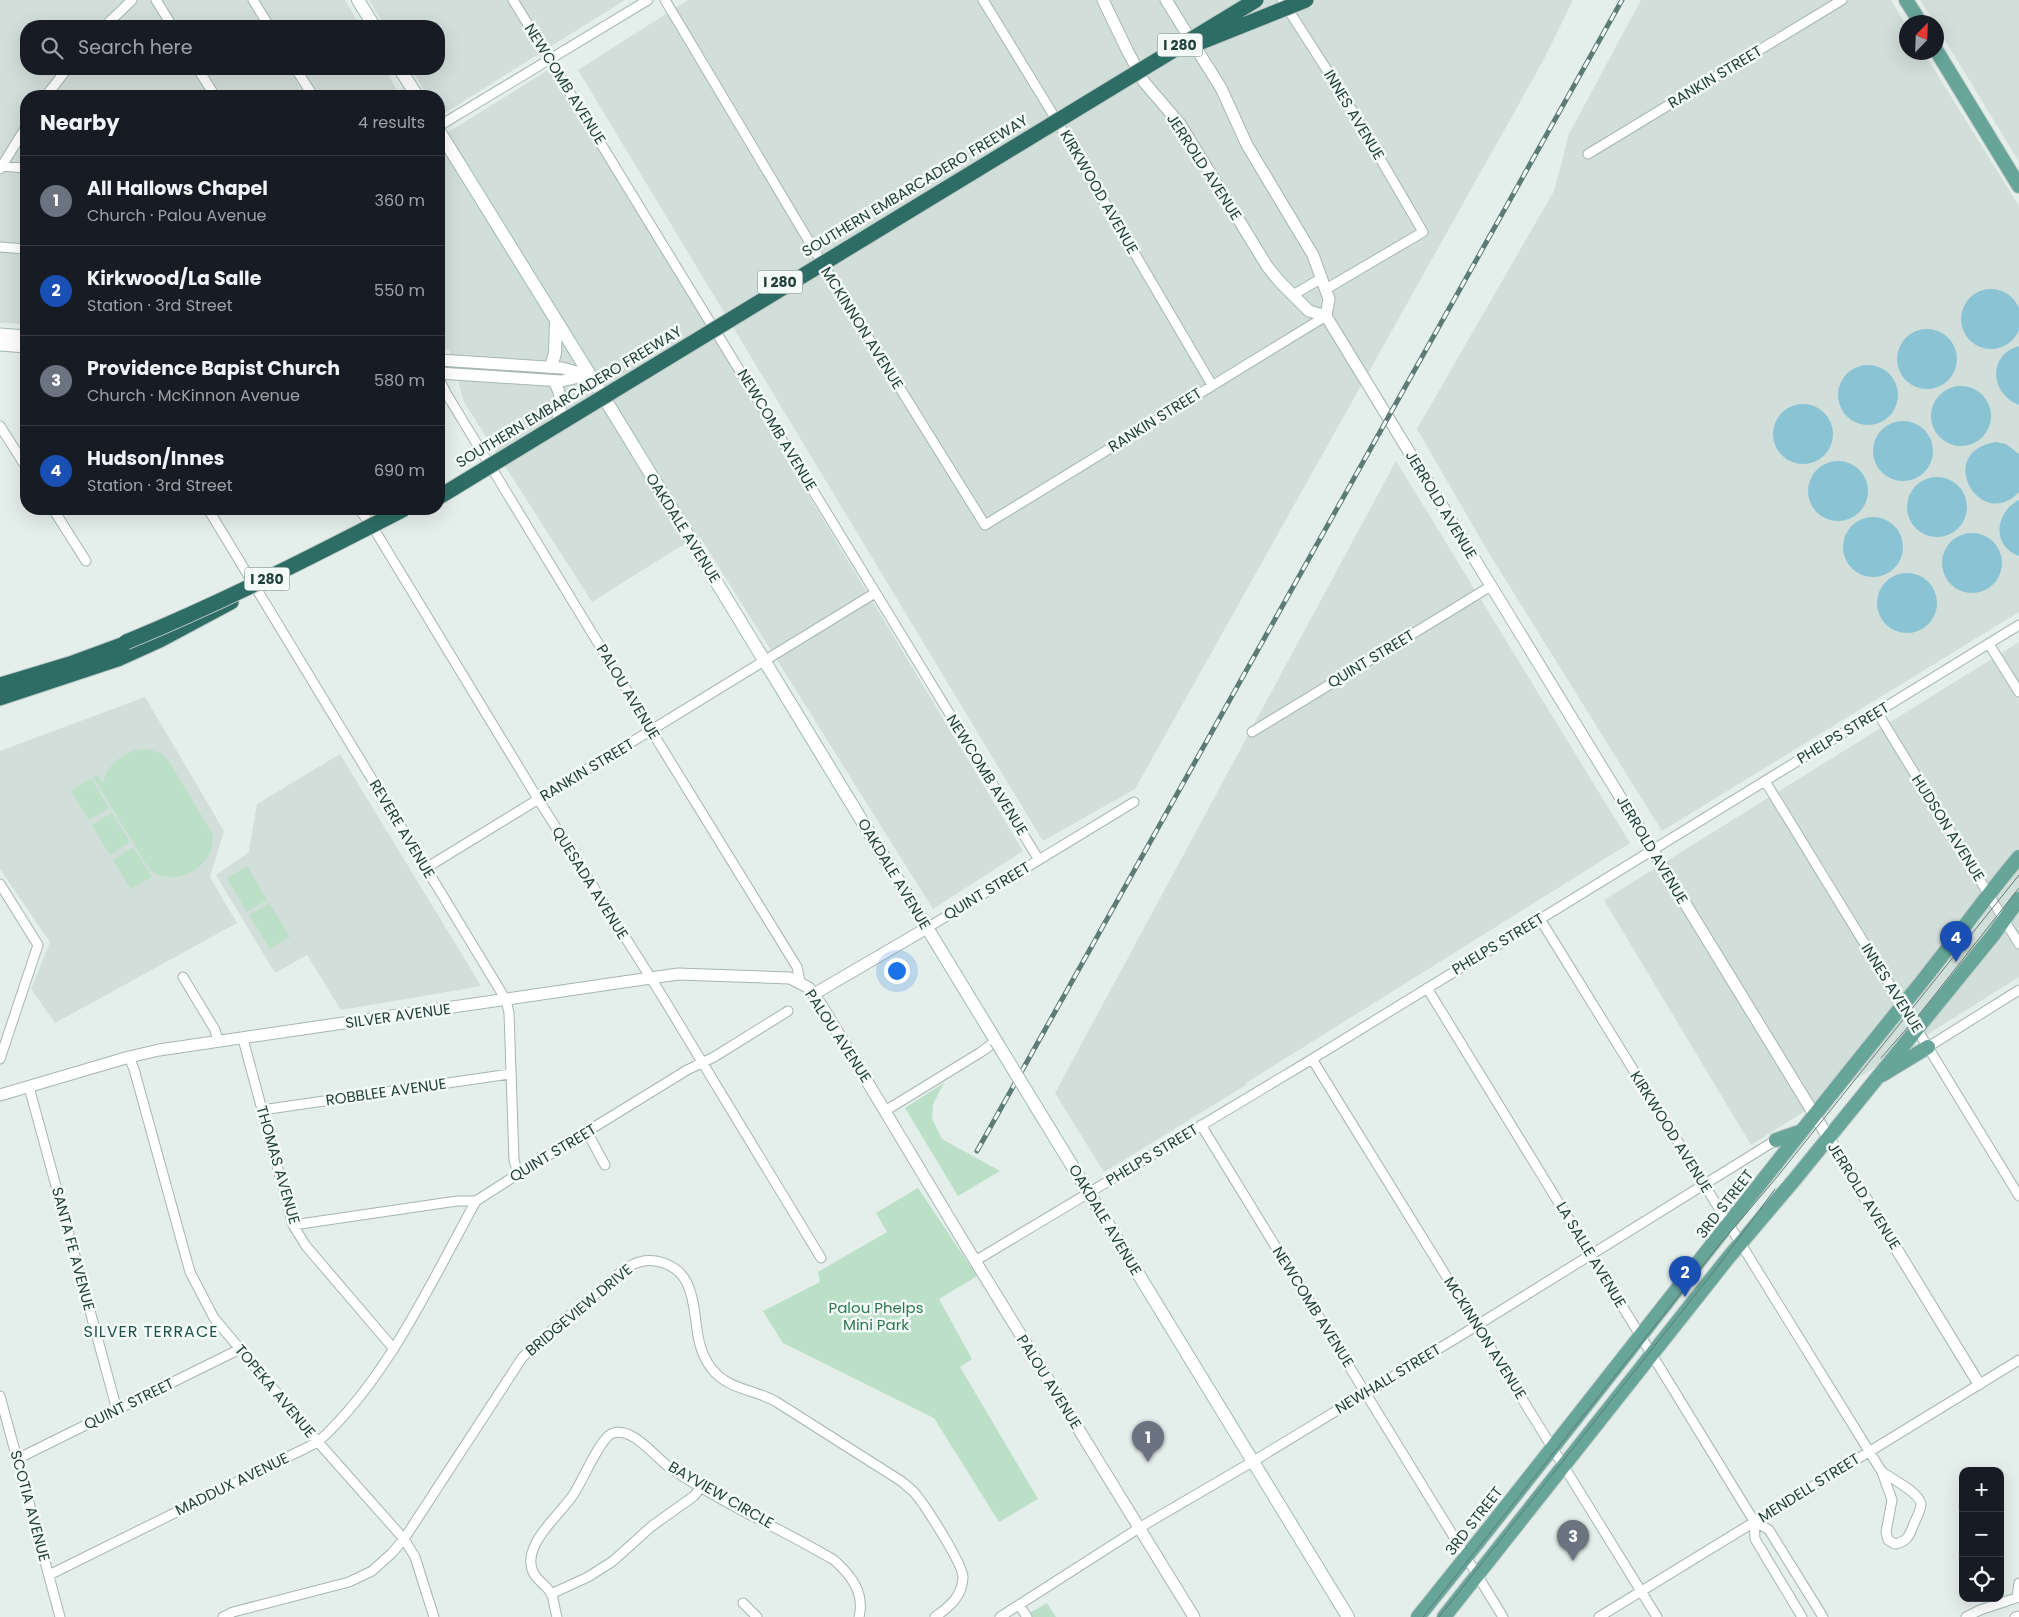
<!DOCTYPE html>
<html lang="en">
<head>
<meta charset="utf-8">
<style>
	:root { --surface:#171b24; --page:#242831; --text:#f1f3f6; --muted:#9ea1a6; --line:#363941; --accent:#d93025 }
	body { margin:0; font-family:Poppins,sans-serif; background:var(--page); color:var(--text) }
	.controls { position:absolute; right:15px; bottom:15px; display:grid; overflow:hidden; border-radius:10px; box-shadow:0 5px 20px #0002 }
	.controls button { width:45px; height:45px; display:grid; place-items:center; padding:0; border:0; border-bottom:1px solid var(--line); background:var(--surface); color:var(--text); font:25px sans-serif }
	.compass { position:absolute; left:1899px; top:15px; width:45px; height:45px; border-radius:50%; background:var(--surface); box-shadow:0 5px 20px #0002; rotate:23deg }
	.you { position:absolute; left:896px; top:970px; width:18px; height:18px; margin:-12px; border:4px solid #fff; border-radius:50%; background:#1a73e8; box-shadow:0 0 0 8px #1a73e833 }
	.badge { display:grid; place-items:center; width:32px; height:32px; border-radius:50%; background:var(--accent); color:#fff; font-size:16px; font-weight:700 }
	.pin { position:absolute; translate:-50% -41px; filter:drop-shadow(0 1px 2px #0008) }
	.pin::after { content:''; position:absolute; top:26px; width:18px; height:15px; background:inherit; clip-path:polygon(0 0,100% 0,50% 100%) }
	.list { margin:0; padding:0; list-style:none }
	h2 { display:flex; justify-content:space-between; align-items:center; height:65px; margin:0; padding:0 20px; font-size:21px }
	h2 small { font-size:16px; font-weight:400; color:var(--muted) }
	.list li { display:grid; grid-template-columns:32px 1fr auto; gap:15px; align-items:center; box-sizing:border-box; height:90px; padding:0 20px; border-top:1px solid var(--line) }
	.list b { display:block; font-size:19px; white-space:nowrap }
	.list p { margin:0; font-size:16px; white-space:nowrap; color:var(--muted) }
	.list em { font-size:16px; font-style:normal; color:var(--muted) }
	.icon { flex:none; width:28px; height:28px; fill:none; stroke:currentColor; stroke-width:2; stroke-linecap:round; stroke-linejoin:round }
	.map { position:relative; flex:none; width:2019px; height:1617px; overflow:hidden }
	.search { position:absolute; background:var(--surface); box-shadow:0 5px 20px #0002; left:20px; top:20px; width:425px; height:55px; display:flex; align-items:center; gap:12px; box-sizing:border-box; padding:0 18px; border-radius:20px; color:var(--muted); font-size:19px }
	.panel { position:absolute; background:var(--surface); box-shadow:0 5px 20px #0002; left:20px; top:90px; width:425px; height:425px; border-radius:20px }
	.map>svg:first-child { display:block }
	.built { fill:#d2ded9 }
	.green { fill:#bcdfc8 }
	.water { fill:#8ac3d4 }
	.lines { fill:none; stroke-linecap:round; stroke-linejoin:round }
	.minor-casing { stroke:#a6b6b2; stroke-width:11 }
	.tertiary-casing { stroke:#a6b6b2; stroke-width:13 }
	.secondary-casing { stroke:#a1bab3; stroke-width:14 }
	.primary-casing { stroke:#c1cac8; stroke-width:16 }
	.motorway-casing { stroke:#c1cac8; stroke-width:17 }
	.minor { stroke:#fff; stroke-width:9 }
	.tertiary { stroke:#fff; stroke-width:11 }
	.secondary { stroke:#fff; stroke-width:12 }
	.primary { stroke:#67a599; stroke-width:14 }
	.motorway { stroke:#2d6d65; stroke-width:15 }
	.tram { stroke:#5d7b75; stroke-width:1 }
	.rail-casing { stroke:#5d7b75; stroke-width:5 }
	.rail { stroke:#f4faf8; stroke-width:3; stroke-dasharray:9; stroke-linecap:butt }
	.secondary-bridge-casing { stroke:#a1bab3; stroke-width:14; stroke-linecap:butt }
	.motorway-bridge-casing { stroke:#c1cac8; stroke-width:17; stroke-linecap:butt }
	.secondary-bridge { stroke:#fff; stroke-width:12 }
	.motorway-bridge { stroke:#2d6d65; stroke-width:15 }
	.labels { text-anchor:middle; stroke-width:5; stroke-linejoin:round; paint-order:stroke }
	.shield { fill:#f4faf8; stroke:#617873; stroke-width:1 }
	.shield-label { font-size:14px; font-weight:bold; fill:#22403a }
	.street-label { font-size:15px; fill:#22403a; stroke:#f4faf8 }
	.park-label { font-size:15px; fill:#2b794f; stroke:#f4faf8 }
	.neighbourhood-label { font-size:16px; letter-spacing:1px; fill:#1d534a; stroke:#f4faf8 }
</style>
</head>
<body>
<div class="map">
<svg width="2019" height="1617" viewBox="0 0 2019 1617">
	<rect width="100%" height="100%" fill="#e4eeea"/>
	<!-- built -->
	<path class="built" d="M0,0H345L360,26H26V69H385L400,96H26V324L0,323Z
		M369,0H625L440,116L439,96H428L411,69H439V26H385Z
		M688,0H1573L1544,59L1135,789L1043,841L578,70Z
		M1641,0H1891L1906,25V52L1924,53L2019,206V612L1662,831L1490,555L1417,429L1554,191L1569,134Z
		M1920,0H2019V162L1937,27L1936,22H1934Z
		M551,68L1023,851L933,909L700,537L676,549L592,602L464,402L449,349H439V138Z
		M1396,461L1630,843L1246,1083V1085L1104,1172L1055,1093Z
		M2019,642V977L1751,1145L1604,900Z
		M145,697L224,831L210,877L237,923L55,1023L31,989L50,942L0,869V751Z
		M340,754L481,986L341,1010L307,955L275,973L216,875L249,852L257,804Z"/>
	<!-- green -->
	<path class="green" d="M149,749L161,754L169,761L212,833C219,865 174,891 149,869L93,777L97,775L103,783C107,763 128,748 149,749Z
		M91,778L109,808L89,820L71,791Z
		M112,813L130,842L110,855L92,825Z
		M133,847L152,877L131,889L113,860Z
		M247,866L267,900L247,912L227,878Z
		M269,903L290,937L270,949L249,915Z
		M944,1083L933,1104L932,1119L942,1139L1000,1171L958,1196L905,1108Z
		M918,1188L977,1276L939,1299L972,1359L960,1367L1038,1499L999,1522L934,1418L783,1343L763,1311L820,1282L818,1272L887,1232L876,1213Z
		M1047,1603L1056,1617H1032L1030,1613Z"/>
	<!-- water -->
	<path class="water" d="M1961 319a30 30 0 1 1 60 0a30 30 0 1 1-60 0Z
		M1897 359a30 30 0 1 1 60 0a30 30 0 1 1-60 0Z
		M2019,346V405C1990,394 1987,355 2019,346Z
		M1838 395a30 30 0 1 1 60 0a30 30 0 1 1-60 0Z
		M1931 416a30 30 0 1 1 60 0a30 30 0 1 1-60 0Z
		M1773 434a30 30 0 1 1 60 0a30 30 0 1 1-60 0Z
		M1873 451a30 30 0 1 1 60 0a30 30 0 1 1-60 0Z
		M1996,442L2006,444L2019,454V492C1981,533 1933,452 1996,442Z
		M1808 491a30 30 0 1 1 60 0a30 30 0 1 1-60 0Z
		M1907 507a30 30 0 1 1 60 0a30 30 0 1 1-60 0Z
		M2019,500V556C1991,546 1995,512 2019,500Z
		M1843 547a30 30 0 1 1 60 0a30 30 0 1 1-60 0Z
		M1942 563a30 30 0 1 1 60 0a30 30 0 1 1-60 0Z
		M1877 603a30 30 0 1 1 60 0a30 30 0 1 1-60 0Z"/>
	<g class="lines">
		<!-- minor casing -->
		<g class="minor-casing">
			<path id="minor" d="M156,0L172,26
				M253,0L269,26
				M513,0L1039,860
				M665,0L819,258L985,525L1326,316
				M983,0L1054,116L1212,385
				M1282,0L1343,95L1423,232L1326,289
				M105,26L132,0
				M198,69L215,96
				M296,69L313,96
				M46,96L67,69
				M439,126L648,0
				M1588,154L1842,0
				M1,166L26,168
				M0,169L26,127
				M0,247L26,249
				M1293,295L1322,278
				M439,379L446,393L657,740L797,967L800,982
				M0,426L26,467
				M53,509L86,561
				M208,509L506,1000L509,1013L514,1160L518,1174
				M359,509L374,529L538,799L659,991L821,1258
				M1989,644L2019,692
				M1877,712L2019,944
				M1252,732L1491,586
				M1765,781L2019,1196
				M426,868L875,593
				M0,884L38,945L0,1059
				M1540,919L1882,1472L1892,1500L1886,1532L1888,1540L1895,1544C1906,1542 1909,1537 1913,1526C1915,1520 1921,1511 1921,1504C1920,1493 1891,1478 1882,1472
				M927,928L1134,802
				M183,977L215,1030L218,1041
				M1427,988L1754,1521L1755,1539L1802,1617
				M243,1039L293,1225L306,1246L394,1349
				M1928,1047L2019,990
				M129,1057L134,1069L190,1272L214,1318L318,1442L404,1539L415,1557L434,1617
				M1312,1059L1657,1617
				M29,1087L117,1410
				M262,1110L510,1074
				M885,1111L981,1052L996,1041
				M1201,1125L1503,1617
				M587,1132L605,1165
				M293,1225L457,1201H476L518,1174L687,1070L714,1057L788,1011
				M975,1261L1304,1064L2019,625
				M0,1396L60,1617
				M17,1459L240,1349
				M1754,1521L1769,1530L1823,1617
				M49,1575L318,1442C388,1378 430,1284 476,1201
				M551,1594L588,1577L613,1561L652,1526L694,1496L701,1487
				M2017,1597L2019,1583
				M743,1603L757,1617
				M1019,1605L1027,1617
				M223,1617L233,1612L349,1582L372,1571L392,1553L404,1539L522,1358C546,1333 573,1313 599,1291C609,1283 620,1270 632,1265C651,1255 677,1263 687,1283C700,1310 691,1343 712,1369C727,1389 755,1390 775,1401L901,1481C905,1484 909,1488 913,1491C923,1502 964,1565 963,1578C962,1597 949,1607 935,1617
				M557,1617C555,1610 554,1602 552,1595C548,1586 537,1581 533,1572C521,1545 560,1515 573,1495C583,1481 600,1437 613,1433C633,1427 654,1456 669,1467C721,1503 780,1528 834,1560C851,1575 865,1593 859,1617
				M1000,1617L1139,1528L1252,1462L1463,1334L1776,1140
				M1599,1617L2019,1360
				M1966,1617L1980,1610L2019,1597
				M2015,1617L2019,1616"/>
		</g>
		<!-- tertiary casing -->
		<g class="tertiary-casing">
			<path id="tertiary" d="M1103,0L1127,50L1144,82L1180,124L1267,266L1279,281L1309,311L1326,316
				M1166,0L1221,88L1247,145L1313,255L1329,299L1326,316L1979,1384
				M0,334L26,336
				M0,345L26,347
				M439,360L562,368L588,375
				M439,373L562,381L587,375
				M554,381C561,394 563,404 558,419
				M814,994L927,928
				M0,1095L129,1057L159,1050L678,974L790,978L809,988L823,1008L966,1246L1194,1617"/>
		</g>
		<!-- secondary casing -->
		<g class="secondary-casing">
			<path id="secondary" d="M358,0L374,26
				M400,69L417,96
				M439,131L608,404L996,1041
				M551,367L555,353L556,321
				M1024,1087L1348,1617"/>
		</g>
		<!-- primary casing -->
		<g class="primary-casing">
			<path id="primary" d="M1906,0L1920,22
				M1936,50L2019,186
				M1882,1075L1928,1047
				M1776,1140L1802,1131
				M1418,1617C1584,1411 1744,1200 1911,995C1948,950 1981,902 2019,857
				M1444,1617L1728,1258L1795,1179L1994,934L2019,899"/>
		</g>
		<!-- motorway casing -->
		<g class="motorway-casing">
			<path id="motorway" d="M0,685L70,664L138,639
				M0,698L118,659L160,640L231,602"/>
		</g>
		<!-- minor -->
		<use href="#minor" class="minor"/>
		<!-- tertiary -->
		<use href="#tertiary" class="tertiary"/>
		<!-- secondary -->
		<use href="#secondary" class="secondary"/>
		<!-- primary -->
		<use href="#primary" class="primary"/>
		<!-- motorway -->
		<use href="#motorway" class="motorway"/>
		<!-- tram -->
		<path class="tram" d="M1881,1058L1922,1011L2019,888
			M1423,1617L1720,1244L1777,1177L2019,875
			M1439,1617L1718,1266L1775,1189"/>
		<!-- rail casing -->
		<g class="rail-casing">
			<path id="rail" d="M977,1151L1622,0"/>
		</g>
		<!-- rail -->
		<use href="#rail" class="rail"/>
		<!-- secondary-bridge casing -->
		<g class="secondary-bridge-casing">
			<path id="secondary-bridge" d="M996,1041L1024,1087"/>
		</g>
		<!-- motorway-bridge casing -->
		<g class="motorway-bridge-casing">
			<path id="motorway-bridge" d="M1201,42L1306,0
				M439,497L1256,0
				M126,642C221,603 313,556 404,509"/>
		</g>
		<!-- secondary-bridge -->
		<use href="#secondary-bridge" class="secondary-bridge"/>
		<!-- motorway-bridge -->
		<use href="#motorway-bridge" class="motorway-bridge"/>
	</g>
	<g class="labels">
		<!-- shield labels -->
		<g class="shield">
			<rect x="1157.5" y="33.5" width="45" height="23" rx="4"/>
			<rect x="757.5" y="270.5" width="45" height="23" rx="4"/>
			<rect x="244.5" y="567.5" width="45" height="23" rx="4"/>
		</g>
		<g class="shield-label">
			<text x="1180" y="50">I 280</text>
			<text x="780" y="287">I 280</text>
			<text x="267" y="584">I 280</text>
		</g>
		<!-- street labels -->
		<g class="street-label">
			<text transform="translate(1715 77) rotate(-31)" y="5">RANKIN STREET</text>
			<text transform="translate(565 84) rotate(58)" y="5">NEWCOMB AVENUE</text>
			<text transform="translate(1354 115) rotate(59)" y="5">INNES AVENUE</text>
			<text transform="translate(1204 167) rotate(57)" y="5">JERROLD AVENUE</text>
			<text transform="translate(915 186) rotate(-31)" y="5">SOUTHERN EMBARCADERO FREEWAY</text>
			<text transform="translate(1099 192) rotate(60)" y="5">KIRKWOOD AVENUE</text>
			<text transform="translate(862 328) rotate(58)" y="5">MCKINNON AVENUE</text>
			<text transform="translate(569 397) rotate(-31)" y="5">SOUTHERN EMBARCADERO FREEWAY</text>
			<text transform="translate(1155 420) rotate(-32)" y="5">RANKIN STREET</text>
			<text transform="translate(777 430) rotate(59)" y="5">NEWCOMB AVENUE</text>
			<text transform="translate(1441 505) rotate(59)" y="5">JERROLD AVENUE</text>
			<text transform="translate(683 528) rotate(58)" y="5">OAKDALE AVENUE</text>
			<text transform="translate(1371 659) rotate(-31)" y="5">QUINT STREET</text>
			<text transform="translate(628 692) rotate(59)" y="5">PALOU AVENUE</text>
			<text transform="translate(1843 733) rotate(-31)" y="5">PHELPS STREET</text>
			<text transform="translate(587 770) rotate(-31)" y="5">RANKIN STREET</text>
			<text transform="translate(987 775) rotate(58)" y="5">NEWCOMB AVENUE</text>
			<text transform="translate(1948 828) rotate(58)" y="5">HUDSON AVENUE</text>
			<text transform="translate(402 829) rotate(59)" y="5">REVERE AVENUE</text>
			<text transform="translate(1652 850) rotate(59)" y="5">JERROLD AVENUE</text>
			<text transform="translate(894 874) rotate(59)" y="5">OAKDALE AVENUE</text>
			<text transform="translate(590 883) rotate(58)" y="5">QUESADA AVENUE</text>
			<text transform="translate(987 891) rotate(-31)" y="5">QUINT STREET</text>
			<text transform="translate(1498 944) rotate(-31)" y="5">PHELPS STREET</text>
			<text transform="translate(1892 988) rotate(58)" y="5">INNES AVENUE</text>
			<text transform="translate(398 1016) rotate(-8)" y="5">SILVER AVENUE</text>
			<text transform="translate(838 1036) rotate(57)" y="5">PALOU AVENUE</text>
			<text transform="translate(386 1092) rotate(-8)" y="5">ROBBLEE AVENUE</text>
			<text transform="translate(1671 1132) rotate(58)" y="5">KIRKWOOD AVENUE</text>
			<text transform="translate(553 1153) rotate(-31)" y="5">QUINT STREET</text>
			<text transform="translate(1152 1155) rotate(-31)" y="5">PHELPS STREET</text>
			<text transform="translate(278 1165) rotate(74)" y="5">THOMAS AVENUE</text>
			<text transform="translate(1864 1196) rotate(58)" y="5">JERROLD AVENUE</text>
			<text transform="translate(1725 1204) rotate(-52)" y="5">3RD STREET</text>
			<text transform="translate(1105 1220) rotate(59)" y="5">OAKDALE AVENUE</text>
			<text transform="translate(73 1249) rotate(75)" y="5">SANTA FE AVENUE</text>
			<text transform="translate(1591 1255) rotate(59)" y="5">LA SALLE AVENUE</text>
			<text transform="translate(1313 1307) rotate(58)" y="5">NEWCOMB AVENUE</text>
			<text transform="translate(579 1310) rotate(-40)" y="5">BRIDGEVIEW DRIVE</text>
			<text transform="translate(1485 1338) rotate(58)" y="5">MCKINNON AVENUE</text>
			<text transform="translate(1388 1379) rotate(-31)" y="5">NEWHALL STREET</text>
			<text transform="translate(1049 1382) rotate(58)" y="5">PALOU AVENUE</text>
			<text transform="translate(275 1391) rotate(50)" y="5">TOPEKA AVENUE</text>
			<text transform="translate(129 1404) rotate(-26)" y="5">QUINT STREET</text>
			<text transform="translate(232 1484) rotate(-26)" y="5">MADDUX AVENUE</text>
			<text transform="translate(1809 1488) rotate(-32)" y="5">MENDELL STREET</text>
			<text transform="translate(721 1495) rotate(30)" y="5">BAYVIEW CIRCLE</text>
			<text transform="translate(30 1506) rotate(75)" y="5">SCOTIA AVENUE</text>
			<text transform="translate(1474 1521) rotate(-52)" y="5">3RD STREET</text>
		</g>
		<!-- park labels -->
		<g class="park-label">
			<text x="876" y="1313">Palou Phelps<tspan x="876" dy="17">Mini Park</tspan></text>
		</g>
		<!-- neighbourhood labels -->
		<g class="neighbourhood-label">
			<text x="151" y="1337">SILVER TERRACE</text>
		</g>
	</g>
</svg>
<div class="controls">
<button>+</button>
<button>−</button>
<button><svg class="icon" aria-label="locate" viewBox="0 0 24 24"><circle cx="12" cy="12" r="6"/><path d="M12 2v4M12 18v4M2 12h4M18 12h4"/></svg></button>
</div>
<svg class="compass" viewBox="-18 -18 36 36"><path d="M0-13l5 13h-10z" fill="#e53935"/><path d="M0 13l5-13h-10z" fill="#9ea1a6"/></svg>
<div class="you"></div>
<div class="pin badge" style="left:1148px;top:1462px;background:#6b7280">1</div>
<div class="pin badge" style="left:1685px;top:1297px;background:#1a4fb4">2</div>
<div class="pin badge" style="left:1573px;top:1561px;background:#6b7280">3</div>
<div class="pin badge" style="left:1956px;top:962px;background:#1a4fb4">4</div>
<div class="search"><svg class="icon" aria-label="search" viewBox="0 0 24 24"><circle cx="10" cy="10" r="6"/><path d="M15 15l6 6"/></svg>Search here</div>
<section class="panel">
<h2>Nearby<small>4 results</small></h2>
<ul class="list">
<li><span class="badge" style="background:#6b7280">1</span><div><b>All Hallows Chapel</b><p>Church · Palou Avenue</p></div><em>360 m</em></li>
<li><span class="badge" style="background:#1a4fb4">2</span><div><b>Kirkwood/La Salle</b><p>Station · 3rd Street</p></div><em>550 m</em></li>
<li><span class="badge" style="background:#6b7280">3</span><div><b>Providence Bapist Church</b><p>Church · McKinnon Avenue</p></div><em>580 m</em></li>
<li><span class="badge" style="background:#1a4fb4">4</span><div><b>Hudson/Innes</b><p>Station · 3rd Street</p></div><em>690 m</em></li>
</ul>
</section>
</div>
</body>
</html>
